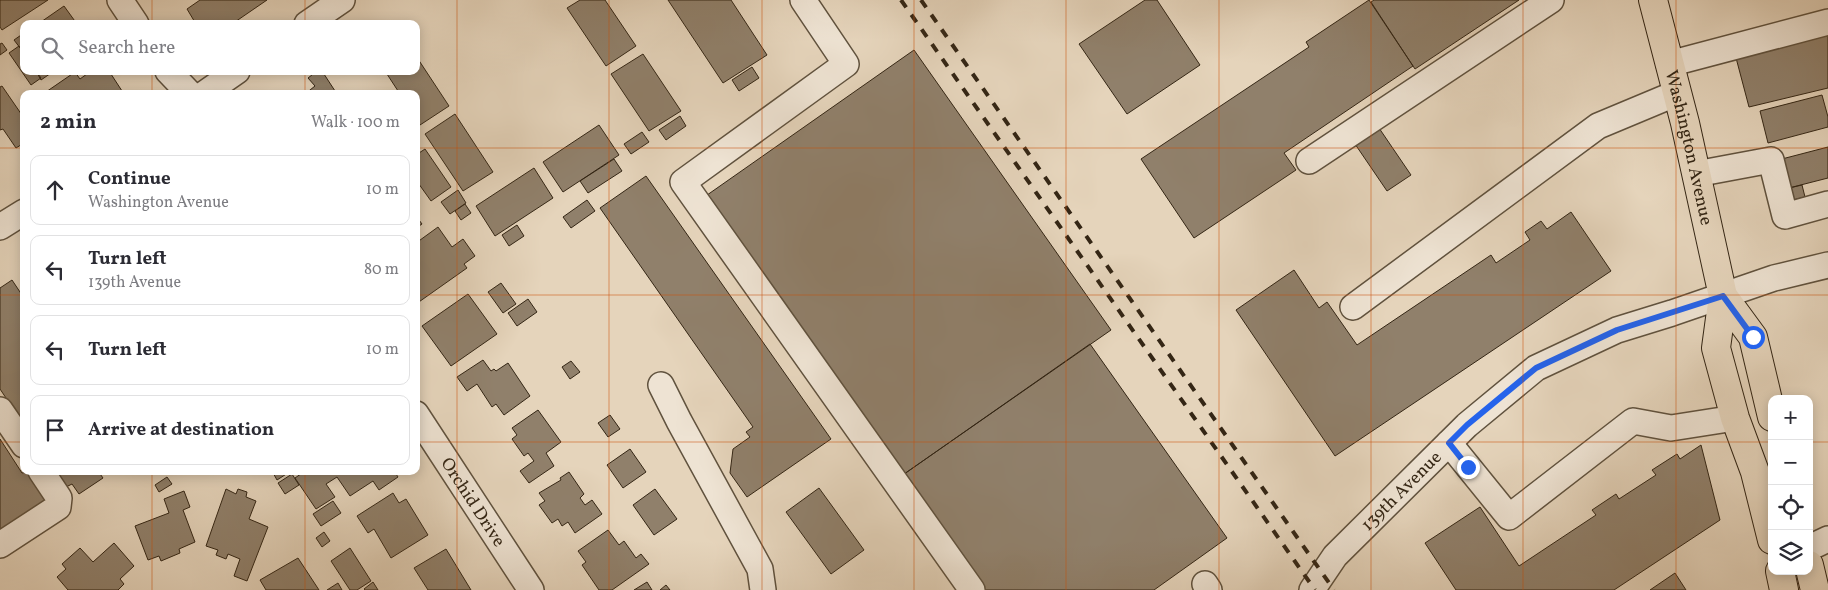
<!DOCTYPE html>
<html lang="en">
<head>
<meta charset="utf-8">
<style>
	:root { --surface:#fff; --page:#f7f7f7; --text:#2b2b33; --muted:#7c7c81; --line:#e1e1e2 }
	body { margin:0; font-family:Vollkorn,serif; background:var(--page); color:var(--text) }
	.controls { position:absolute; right:15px; bottom:15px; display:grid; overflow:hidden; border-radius:10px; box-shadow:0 2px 12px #0003 }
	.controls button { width:45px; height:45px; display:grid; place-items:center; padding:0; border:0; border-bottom:1px solid var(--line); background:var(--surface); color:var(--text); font:25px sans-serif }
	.stop { position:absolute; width:15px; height:15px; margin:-11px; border:4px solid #2563eb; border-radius:50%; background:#fff }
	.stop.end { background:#2563eb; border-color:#fff; box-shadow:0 1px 5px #0008 }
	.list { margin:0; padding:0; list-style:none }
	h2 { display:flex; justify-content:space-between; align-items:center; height:65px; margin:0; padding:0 20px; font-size:21px }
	h2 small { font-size:16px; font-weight:400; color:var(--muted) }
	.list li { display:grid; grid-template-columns:32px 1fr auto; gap:15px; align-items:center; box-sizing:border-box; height:70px; margin:0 10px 10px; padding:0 10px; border:1px solid var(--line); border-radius:10px }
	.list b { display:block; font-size:19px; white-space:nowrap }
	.list p { margin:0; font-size:16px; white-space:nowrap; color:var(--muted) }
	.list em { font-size:16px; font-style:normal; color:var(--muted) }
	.icon { flex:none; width:28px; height:28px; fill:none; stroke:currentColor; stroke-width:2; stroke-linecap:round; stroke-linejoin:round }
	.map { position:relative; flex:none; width:1828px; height:590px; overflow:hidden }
	.search { position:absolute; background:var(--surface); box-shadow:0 2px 12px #0003; left:20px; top:20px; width:400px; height:55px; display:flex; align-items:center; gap:12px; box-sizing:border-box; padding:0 18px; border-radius:10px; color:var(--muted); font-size:19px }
	.panel { position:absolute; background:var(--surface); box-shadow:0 2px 12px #0003; left:20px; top:90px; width:400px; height:385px; border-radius:10px }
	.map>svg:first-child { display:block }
	.building { fill:#90806b; stroke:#342615 }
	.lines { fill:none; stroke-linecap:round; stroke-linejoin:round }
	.minor-casing { stroke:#60523e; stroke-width:28 }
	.major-casing { stroke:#342615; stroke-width:30 }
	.minor { stroke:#eee3d3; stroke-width:25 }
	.major { stroke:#e5d4bb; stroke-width:28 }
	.rail { stroke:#342615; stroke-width:4; stroke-dasharray:9 9; stroke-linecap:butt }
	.route { stroke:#2563eb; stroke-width:6 }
	.grid { fill:none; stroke:#cd510d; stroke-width:1; stroke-opacity:0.55 }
	.labels { text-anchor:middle; stroke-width:4.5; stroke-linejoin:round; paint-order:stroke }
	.street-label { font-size:18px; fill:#342615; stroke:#eee3d3 }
</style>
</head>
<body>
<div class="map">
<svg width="1828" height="590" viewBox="0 0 1828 590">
	<rect width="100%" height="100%" fill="#e5d4bb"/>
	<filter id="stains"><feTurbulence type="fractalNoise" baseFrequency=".004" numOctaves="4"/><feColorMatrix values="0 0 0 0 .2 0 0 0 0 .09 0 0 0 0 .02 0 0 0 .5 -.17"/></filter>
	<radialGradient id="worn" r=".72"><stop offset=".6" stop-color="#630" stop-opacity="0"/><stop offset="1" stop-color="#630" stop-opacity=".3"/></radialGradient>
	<!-- building -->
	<path class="building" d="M0,0H48L2,30L0,27Z
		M200,0H267L232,24H196L187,9Z
		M580,0H605L636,46L606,66L567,8Z
		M668,0H731L767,55L723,83Z
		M1145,0H1157L1200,65L1127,114L1079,44Z
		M1369,0L1413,66L1284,153L1296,170L1194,238L1141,159L1309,47L1306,42Z
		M1374,0H1519L1415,69L1371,2Z
		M64,6L77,24H38Z
		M1828,32V88L1749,107L1735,54Z
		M24,33V53L14,40Z
		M2,43L7,50L0,55V44Z
		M19,46L24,53V71H36L41,78L31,85L9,53Z
		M914,50L1111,330L897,479L700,200Z
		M643,54L681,111L649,131L611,74Z
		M416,56L449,106L420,125L416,118V94H400L385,71H416Z
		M752,67L759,78L739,91L732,80Z
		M36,71H54L41,80Z
		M91,71H109L124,94H43L75,72L80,79Z
		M317,71H322L337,94H305L315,86L308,78Z
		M2,86L24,118V143L16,148L3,129L0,130V87Z
		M1822,95L1828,117V127L1768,143L1760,111Z
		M455,114L493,172L463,191L425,134Z
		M680,116L686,126L666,140L659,130Z
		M599,125L619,155L563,192L543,162Z
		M1379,128L1411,175L1387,191L1355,144Z
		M642,132L649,142L631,154L624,144Z
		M1828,147V178L1785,189L1778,160Z
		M425,149L451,187L431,201L416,180V155Z
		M614,159L622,171L588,193L580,181Z
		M534,168L553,198L495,236L476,206Z
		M646,176L831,439L747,497L730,473L733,449L750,437L746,432L753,427L600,208Z
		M1802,185L1805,197L1789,201L1785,189Z
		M458,190L466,203L450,214L441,202Z
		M587,200L595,211L571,228L563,217Z
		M465,204L471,213L461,220L455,211Z
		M1571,212L1611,271L1335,456L1236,310L1294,270L1319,308L1327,302L1357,345L1491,255L1496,263L1530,240L1525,232L1541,221L1547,229Z
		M416,216L422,224L416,228Z
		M517,225L524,236L509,246L502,235Z
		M438,227L452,247L463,239L475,256L464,264L467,268L416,304V243Z
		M12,280L24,298V412L18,416L0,389V288Z
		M501,283L516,304L503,313L488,292Z
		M468,294L497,334L451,366L422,326Z
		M528,299L537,312L517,326L508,313Z
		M1090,344L1227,538L1154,590H975L897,479Z
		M483,360L491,371L494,369L496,371L508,363L530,396L504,415L496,404L492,407L477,384L467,391L457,377Z
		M571,361L580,372L570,379L562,367Z
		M538,410L561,442L546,453L554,466L529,483L520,471L534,461L528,453L524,456L512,439L517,435L512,428Z
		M610,415L620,429L608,437L598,423Z
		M0,439L22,473L33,471L50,497L0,530Z
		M1701,445L1720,520L1614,590H1456L1425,543L1480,507L1519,566L1596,515L1592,510L1616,494L1619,499L1656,475L1652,470L1677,454L1680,459Z
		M630,449L646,472L623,488L607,465Z
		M55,471H98L103,478L79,494L72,484L66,487Z
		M272,471H291L277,480Z
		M305,471H394L398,477L379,490L373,481L350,496L337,477L326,484L335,497L316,509L295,478Z
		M569,472L584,494L580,498L585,505L592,500L602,514L575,533L568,522L562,526L558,519L552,523L539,505L545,501L539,493L561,480L560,478Z
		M292,474L299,485L285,494L278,483Z
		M167,477L172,484L159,492L155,485Z
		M819,488L864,550L831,574L786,512Z
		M226,489L236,494L238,489L247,492L246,497L256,501L249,519L268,527L247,581L234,576L240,559L228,554L226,559L216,555L218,550L206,546Z
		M655,489L677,519L654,535L633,505Z
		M184,491L190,507L183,510L195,542L179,549L180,553L161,561L159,556L148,560L135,526L169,513L164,499Z
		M393,493L399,503L406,499L428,535L391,558L374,529L368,533L357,516Z
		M333,501L341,513L321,526L313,514Z
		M608,530L619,545L624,541L636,558L641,554L649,564L612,590H599L582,565L586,562L578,551Z
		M324,532L330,541L322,547L316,538Z
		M114,543L134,566L120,579L124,584L118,590H68L57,577L66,569L62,564L80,548L93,562Z
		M350,548L371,581L357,590H350L331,561Z
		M446,549L471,590H428L414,568Z
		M298,558L319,590H266L260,580Z
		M1675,573L1686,590H1650Z
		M373,582L378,590H365L364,589Z
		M647,582L652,590H634Z
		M338,583L342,590H327Z
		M666,585L670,590H660Z"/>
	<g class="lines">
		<!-- minor casing -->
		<g class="minor-casing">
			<g id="minor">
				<path d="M120,0L136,24"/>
				<path d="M803,0L846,64L683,182L972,590"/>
				<path d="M307,24L342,0"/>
				<path d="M1669,64L1828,22"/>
				<path d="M168,71L190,94"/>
				<path d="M204,94L237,71"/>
				<path d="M1309,161L1551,0"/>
				<path d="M1696,174L1771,160L1785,216L1828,204"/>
				<path d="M0,227L24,212"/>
				<path d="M1353,307L1598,126L1677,93"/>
				<path d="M661,385L679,421L760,569L763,590"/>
				<path d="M0,410L24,445"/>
				<path id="s1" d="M416,414L531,590"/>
				<path d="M1449,443L1509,517L1633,421L1671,428L1735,418"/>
				<path d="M0,545L58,507L59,498L41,471"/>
				<path d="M1809,548L1828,539"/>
				<path d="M1205,584L1209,590"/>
				<path id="s2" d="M1312,590L1335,556L1467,425L1536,368L1617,330L1672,313L1774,278L1828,265"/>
			</g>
		</g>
		<!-- major casing -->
		<g class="major-casing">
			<g id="major">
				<path id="s3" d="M1653,0L1685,123L1723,296L1716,348L1735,418L1755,472L1772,540"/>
				<path d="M1723,296L1753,337L1772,417"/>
				<path d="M1809,565L1815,590"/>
				<path d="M1780,571L1784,590"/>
			</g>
		</g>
		<!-- minor -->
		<use href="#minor" class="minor"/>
		<!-- major -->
		<use href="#major" class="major"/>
		<!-- rail -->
		<path class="rail" d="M901,0L1315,590
			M921,0L1334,590"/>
	</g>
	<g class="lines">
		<!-- route -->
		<path class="route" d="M1468,467L1449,443L1467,425L1536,368L1617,330L1723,296L1753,337"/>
	</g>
	<!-- grid -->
	<path class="grid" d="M152,0V24M305,0V24M457,0V590M609,0V590M762,0V590M914,0V590M1066,0V590M1219,0V590M1371,0V590M1523,0V590M1676,0V590M152,71V94M305,71V94M0,148H24M416,148H1828M0,295H24M416,295H1828M0,442H24M416,442H1772M1809,442H1828M152,471V590M305,471V590"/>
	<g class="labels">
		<!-- street labels -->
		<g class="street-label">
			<text dy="6" stroke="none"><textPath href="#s3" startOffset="152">Washington Avenue</textPath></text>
			<text dy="6" stroke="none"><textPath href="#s2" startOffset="134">139th Avenue</textPath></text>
			<text dy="6" stroke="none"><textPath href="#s1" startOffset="105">Orchid Drive</textPath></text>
		</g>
	</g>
	<rect width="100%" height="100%" filter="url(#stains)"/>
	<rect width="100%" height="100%" fill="url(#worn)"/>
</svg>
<div class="controls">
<button>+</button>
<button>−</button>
<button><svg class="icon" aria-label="locate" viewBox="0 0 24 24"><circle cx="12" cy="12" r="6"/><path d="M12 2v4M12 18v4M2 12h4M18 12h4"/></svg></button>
<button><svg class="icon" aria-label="layers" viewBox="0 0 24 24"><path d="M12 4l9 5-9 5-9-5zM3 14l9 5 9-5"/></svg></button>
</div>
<div class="stop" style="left:1753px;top:337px"></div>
<div class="stop end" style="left:1468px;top:467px"></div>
<div class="search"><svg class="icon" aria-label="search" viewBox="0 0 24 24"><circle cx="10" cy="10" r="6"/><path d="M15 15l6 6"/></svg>Search here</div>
<section class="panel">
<h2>2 min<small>Walk · 100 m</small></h2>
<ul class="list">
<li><svg class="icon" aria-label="ahead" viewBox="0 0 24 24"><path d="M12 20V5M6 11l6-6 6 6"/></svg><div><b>Continue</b><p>Washington Avenue</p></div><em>10 m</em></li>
<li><svg class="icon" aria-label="left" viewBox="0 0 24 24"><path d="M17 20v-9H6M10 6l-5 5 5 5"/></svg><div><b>Turn left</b><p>139th Avenue</p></div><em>80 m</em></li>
<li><svg class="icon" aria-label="left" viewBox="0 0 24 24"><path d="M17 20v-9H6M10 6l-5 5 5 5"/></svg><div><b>Turn left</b></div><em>10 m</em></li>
<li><svg class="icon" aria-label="arrive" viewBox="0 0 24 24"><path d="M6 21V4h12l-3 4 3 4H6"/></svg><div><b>Arrive at destination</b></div></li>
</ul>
</section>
</div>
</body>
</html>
